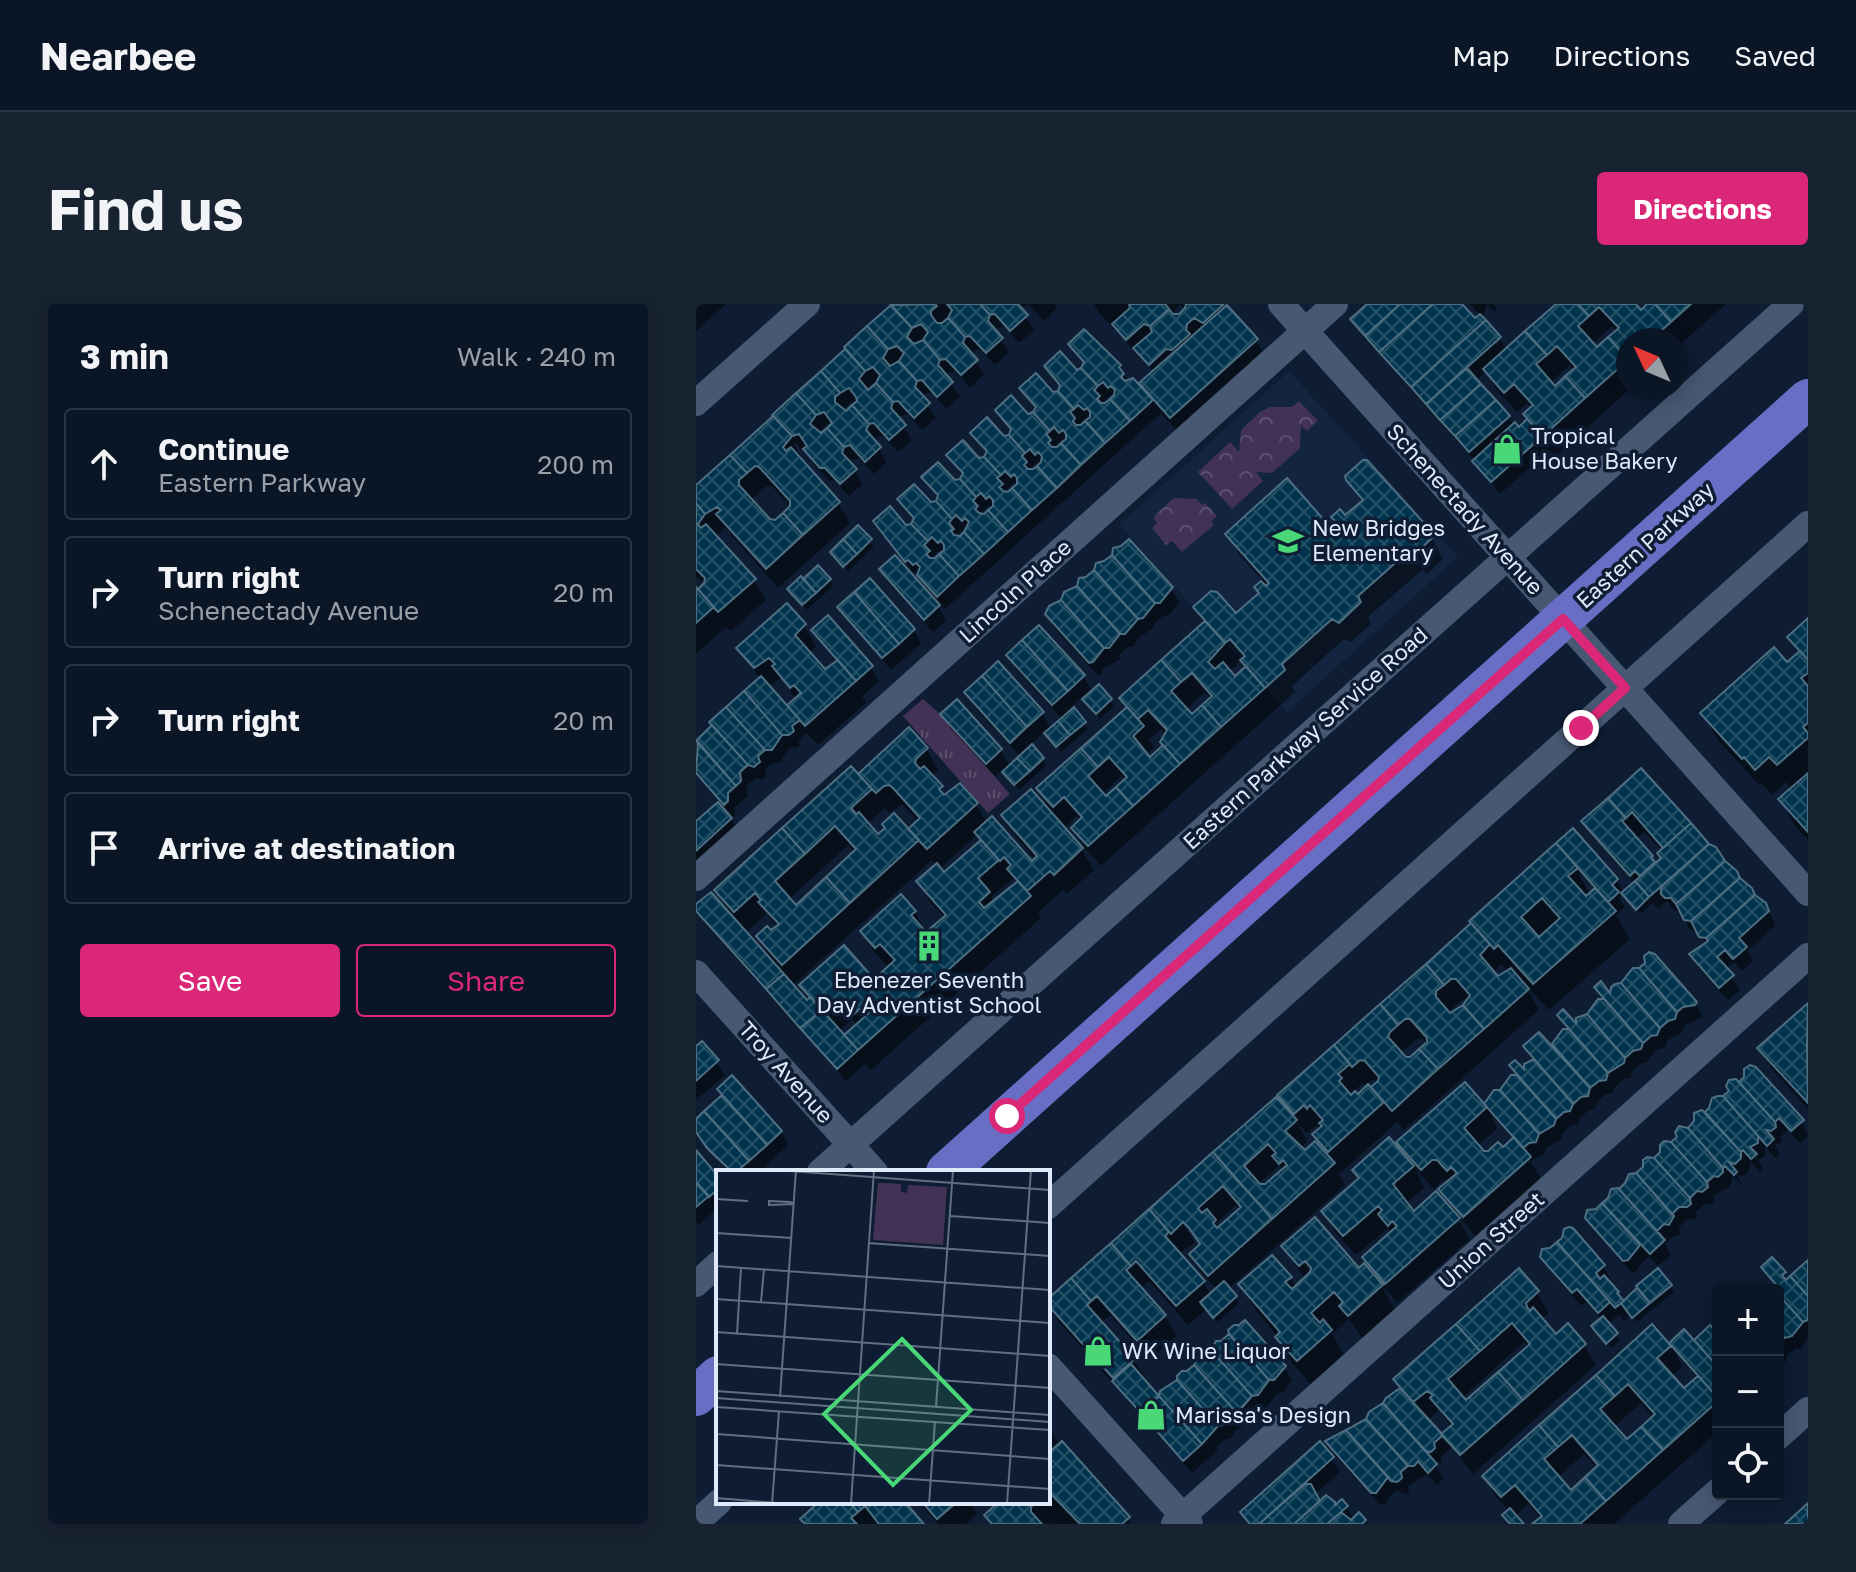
<!DOCTYPE html>
<html lang="en">
<head>
<meta charset="utf-8">
<style>
	:root { --surface:#0a1626; --page:#182332; --text:#f1f3f6; --muted:#999fa7; --line:#2a3543; --accent:#db2777 }
	body { margin:0; font-family:"Golos Text",sans-serif; background:var(--page); color:var(--text) }
	.controls { position:absolute; right:24px; bottom:24px; display:grid; overflow:hidden; border-radius:8px; box-shadow:0 4px 20px #0003 }
	.controls button { width:72px; height:72px; display:grid; place-items:center; padding:0; border:0; border-bottom:2px solid var(--line); background:var(--surface); color:var(--text); font:40px sans-serif }
	.compass { position:absolute; left:920px; top:24px; width:72px; height:72px; border-radius:50%; background:var(--surface); box-shadow:0 4px 20px #0003; rotate:314deg }
	.stop { position:absolute; width:24px; height:24px; margin:-18px; border:6px solid #db2777; border-radius:50%; background:#fff }
	.stop.end { background:#db2777; border-color:#fff; box-shadow:0 2px 8px #0008 }
	.list { margin:0; padding:0; list-style:none }
	h2 { display:flex; justify-content:space-between; align-items:center; height:104px; margin:0; padding:0 32px; font-size:34px }
	h2 small { font-size:26px; font-weight:400; color:var(--muted) }
	.list li { display:grid; grid-template-columns:52px 1fr auto; gap:24px; align-items:center; box-sizing:border-box; height:112px; margin:0 16px 16px; padding:0 16px; border:2px solid var(--line); border-radius:8px }
	.list b { display:block; font-size:30px; white-space:nowrap }
	.list p { margin:0; font-size:26px; white-space:nowrap; color:var(--muted) }
	.list em { font-size:26px; font-style:normal; color:var(--muted) }
	.actions { display:flex; gap:16px; padding:24px 32px }
	.actions a { flex:1; padding:18px 0; border:2px solid var(--accent); border-radius:8px; text-align:center; font-size:28px; color:var(--accent) }
	.actions .main { background:var(--accent); color:#fff }
	.icon { flex:none; width:44px; height:44px; fill:none; stroke:currentColor; stroke-width:2; stroke-linecap:round; stroke-linejoin:round }
	.map { position:relative; flex:none; width:1112px; height:1220px; overflow:hidden; border-radius:8px }
	header { display:flex; align-items:center; gap:48px; box-sizing:border-box; height:112px; padding:0 40px; background:var(--surface); border-bottom:2px solid var(--line) }
	header strong { font-size:38px }
	nav { display:flex; gap:44px; margin-inline-start:auto; font-size:28px }
	.intro { display:flex; align-items:center; justify-content:space-between; box-sizing:border-box; height:192px; padding:0 48px }
	h1 { margin:0; font-size:56px }
	.button { padding:20px 36px; border-radius:8px; background:var(--accent); color:#fff; font-size:28px; font-weight:700 }
	main { display:flex; gap:48px; padding:0 48px }
	aside { flex:1; background:var(--surface); border-radius:8px; box-shadow:0 4px 20px #0003 }
	.map>svg:first-child { display:block }
	.built { fill:#122440 }
	.grass { fill:url(#grass-tufts) }
	.forest { fill:url(#forest-crowns) }
	.shadow { fill:#0007; fill-rule:evenodd }
	.building { fill:url(#building-cross-hatch); stroke:#4e6e82; stroke-width:2; fill-rule:evenodd }
	.lines { fill:none; stroke-linecap:round; stroke-linejoin:round }
	.minor { stroke:#475873; stroke-width:26 }
	.primary { stroke:#686ec3; stroke-width:40 }
	.route { stroke:#db2777; stroke-width:10 }
	.labels { text-anchor:middle; stroke-width:7; stroke-linejoin:round; paint-order:stroke }
	.poi-label { font-size:22px; fill:#dfe9f9; stroke:#0e1d33; text-anchor:start }
	.street-label { font-size:22px; fill:#dfe9f9; stroke:#0e1d33 }
	.inset-road { fill:none; stroke:#626f82; stroke-width:2 }
	.view { fill:#4ad778; fill-opacity:0.15; stroke:#4ad778; stroke-width:4 }
	.inset-edge { fill:none; stroke:#dfe9f9; stroke-width:4 }
</style>
</head>
<body>
<header>
<strong>Nearbee</strong>
<nav><a>Map</a><a>Directions</a><a>Saved</a></nav>
</header>
<div class="intro"><h1>Find us</h1><a class="button">Directions</a></div>
<main>
<aside>
<h2>3 min<small>Walk · 240 m</small></h2>
<ul class="list">
<li><svg class="icon" aria-label="ahead" viewBox="0 0 24 24"><path d="M12 20V5M6 11l6-6 6 6"/></svg><div><b>Continue</b><p>Eastern Parkway</p></div><em>200 m</em></li>
<li><svg class="icon" aria-label="right" viewBox="0 0 24 24"><path d="M7 20v-9h11M14 6l5 5-5 5"/></svg><div><b>Turn right</b><p>Schenectady Avenue</p></div><em>20 m</em></li>
<li><svg class="icon" aria-label="right" viewBox="0 0 24 24"><path d="M7 20v-9h11M14 6l5 5-5 5"/></svg><div><b>Turn right</b></div><em>20 m</em></li>
<li><svg class="icon" aria-label="arrive" viewBox="0 0 24 24"><path d="M6 21V4h12l-3 4 3 4H6"/></svg><div><b>Arrive at destination</b></div></li>
</ul>
<div class="actions"><a class="main">Save</a><a>Share</a></div>
</aside>
<div class="map">
<svg width="1112" height="1220" viewBox="0 0 1112 1220">
	<defs>
		<pattern id="grass-tufts" width="24" height="20" patternUnits="userSpaceOnUse" patternTransform="scale(2)"><rect width="24" height="20" fill="#413256"/><path d="M3 7l-1-3M5 7V3M7 7l1-3M15 17l-1-3M17 17v-4M19 17l1-3" fill="none" stroke="#5c506f"/></pattern>
		<pattern id="forest-crowns" width="20" height="18" patternUnits="userSpaceOnUse" patternTransform="scale(2)"><rect width="20" height="18" fill="#413256"/><path d="M2 6a3 3 0 1 1 6 0M12 15a3 3 0 1 1 6 0" fill="none" stroke="#5c506f"/></pattern>
		<pattern id="building-cross-hatch" width="8" height="8" patternUnits="userSpaceOnUse" patternTransform="scale(2)"><rect width="8" height="8" fill="#00334d"/><path d="M0 0l8 8M0 8l8-8" fill="none" stroke="#255167"/></pattern>
	</defs>
	<rect width="100%" height="100%" fill="#0e1d33"/>
	<!-- built -->
	<path class="built" d="M593,67L762,253L591,408L423,221Z"/>
	<!-- grass -->
	<path class="grass" d="M227,395L244,410L314,490L292,509L207,412Z"/>
	<!-- forest -->
	<path class="forest" d="M603,97L622,117L611,127L605,122L604,144L576,169L560,168L567,177L536,205L502,168L534,138L543,148L545,126L564,108L574,103H596Z
		M478,194L501,195L506,201L509,199L521,212L515,217L518,221L486,248L476,237L470,241L456,224L461,219L458,215L459,211Z"/>
	<!-- shadow -->
	<path class="shadow" d="M0,0H30L0,27Z
		M200,0H359L361,4L348,17L333,1L326,2L324,6L338,26L323,39L309,23L301,24L299,28L313,48L299,61L284,45L276,47L275,50L288,70L274,84L259,67L251,69L250,73L264,92L250,105L235,88L228,90L226,94L240,114L226,126L212,110L204,112L203,116L216,136L202,148L187,132L180,133L178,138L191,158L178,170L163,154L155,156L153,160L167,180L153,192L138,176L134,177L117,159L109,144L105,145L100,138L98,140L106,154L104,156L142,199L154,219L82,284L29,223L20,233L58,276L70,296L35,327L30,323L0,350V287L1,288L9,281L0,272V184ZM164,97L150,109L146,106L156,98ZM132,120H137L126,131L122,129ZM71,182L77,183L95,204L80,218L73,216L55,196Z
		M398,0H529L560,36L572,57L486,133L465,109L249,305L240,298L250,316L237,328L193,279L185,266L233,289L223,270L220,268L218,270L180,218L210,223L217,221L219,217L204,195L234,200L241,199L243,195L228,173L265,177L267,172L252,151L283,157L290,154L292,150L277,129L307,134L314,132L316,128L301,107L332,112L340,106L326,85L356,90L363,88L365,84L350,62L380,68L389,61L374,40L408,45L424,63L432,77L452,90L446,80L458,69L441,46L439,49L420,23L418,25L404,10ZM484,1L493,4L484,12H476ZM416,90L418,94L410,101L406,99ZM391,113L394,116L386,123H380ZM367,135L370,138L361,146L357,144ZM342,157L345,160L337,168L333,166ZM318,179L321,182L312,190L308,188ZM293,201L297,205L288,212L284,210ZM269,223L272,226L264,234H258ZM245,245L248,249L240,257L235,254Z
		M673,0H764L800,35V41L805,36L810,46L863,0H941L939,2L945,8L954,0H1030L980,44V36H932V84H935L860,152L854,146L804,190L779,157L664,29L657,15ZM916,22L922,28L901,46L896,40ZM873,61L879,67L859,84L854,79ZM790,67L801,86L821,108L831,99L836,104L833,117L823,126L780,76Z
		M774,0H798L801,5L798,8L791,0L788,10H783Z
		M652,176L734,230L747,255L731,270L727,265L672,313L675,320L655,338L648,335L596,382L599,388L405,562L389,544L378,524L385,517L381,512L367,525L386,546L398,566L371,590L367,586L342,608L345,614L175,766L169,760L150,777L7,617L0,603L33,608L21,587L162,472L230,445L242,466L235,472L250,492L280,500L291,519L336,560L340,556L320,532L308,512L357,511L342,485L432,405L426,395L509,320L499,304L540,312L565,290L561,283L567,277L543,250L532,230L635,227L666,199ZM546,355L551,364L539,374L533,368ZM509,388L515,396L496,413L489,406ZM465,425L470,431L469,442L454,455L450,451L458,444L453,436ZM426,472L430,477L410,495L406,490ZM206,500L223,518L212,527L182,532L171,520L189,504L193,509ZM282,530L286,537L248,571L243,565ZM152,541L159,549L99,603L92,596ZM236,556L241,561L223,578L234,598L249,614L231,630L219,608L205,593L167,627L178,648L193,664L178,677L106,681L114,696L111,699L96,682ZM318,574L322,580L298,599L295,593ZM71,609L81,624L75,629L63,633L77,658L49,629ZM156,715L162,721L148,734L142,728Z
		M162,224L178,243L152,267L140,254Z
		M134,276L137,282L111,306L93,285Z
		M174,277L218,326L225,340L195,366L152,316L144,303Z
		M475,285L483,298L472,312H467L458,320L457,324L441,335L437,343H432L423,351L424,355L407,365L405,371L402,372L359,324L351,310Z
		M132,314L175,364L183,377L166,392L170,399L122,441L111,429L102,437L104,441L101,444L94,443L83,459H77L69,466L70,472L66,476L60,474L50,482L52,492L39,503V511L35,515L42,528L0,567V515L2,518L24,498L0,471V442L64,375L43,344L108,321L120,342L113,349L129,367L142,359L118,327ZM85,374L100,396L91,404L72,383Z
		M1112,317V536L1100,523L1085,496L1096,485L1090,478L1076,491L1065,479L1063,481L1022,436L1007,409L1091,361L1104,350L1094,333Z
		M312,351L387,372L396,388L402,383L418,402L404,415L387,392L375,403L392,425L365,448L349,427L334,441L350,461L323,486L307,465L299,472L254,424L247,410L261,398L305,446L314,463L325,453L278,402L271,389L346,409L355,425L366,415L320,364Z
		M945,467L1062,599L1068,600L1077,615L1079,622L1051,647L1057,657L1046,667L1038,658L1030,665L1044,686L1032,696L1003,664L996,651L1010,641L1004,630L994,626L984,607H978L971,597L962,605L957,599L944,610L928,589L923,594L929,603L920,611L934,635L853,706L829,681L843,706L708,826L701,818L643,870L649,881L532,985L543,999L522,1018L511,1005L492,1021L453,977L444,984L469,1012L480,1032L454,1056L414,1011L405,1019L437,1056L465,1096L588,1063L596,1076L588,1088L581,1089L571,1103L563,1105L552,1119L539,1127L536,1134L530,1135L521,1142V1147L496,1169L363,1018L352,997L580,795L593,807L584,792L777,620L776,617L877,527L920,576L928,589L939,580L896,531L888,517ZM937,527L942,533L949,528L966,547V555L959,561L934,530ZM885,570L900,586L895,591L883,571ZM805,660L812,668L802,675L797,670ZM767,695H777L753,712L751,709ZM721,735H727L732,740L715,755H709L704,749ZM676,776L685,777L675,786L670,781ZM667,779L671,784L661,792L657,788ZM603,821L611,829L621,821L625,825L618,831L627,845L609,849L604,844L611,838ZM583,861L587,867L570,882H560ZM540,901L544,906L523,925L520,919ZM489,915L504,940L495,950L507,970L521,986L515,991L507,978L482,950L499,939L486,917Z
		M900,684L916,693L999,699L1007,712L988,722L987,727L971,737L969,744L962,745L954,753L952,758L945,760L936,767L934,774L928,775L919,783L917,789L910,790L901,798L899,805L893,806L884,814L882,820L875,821L867,829L865,835L850,844L847,851L834,857L845,875L779,932L766,916L834,856L831,853L758,918L760,921L764,918L774,935L701,999L689,984L687,985L701,1009L669,1038L653,1015L636,1030L650,1054L617,1083L597,1060L582,1033L561,1008L545,981L594,974L600,984L609,976L588,943L678,971L668,953L695,930L692,924L660,951L639,928L628,907L712,854L702,839L788,803L822,773L815,762L830,770L838,758L829,743L854,744L864,736L873,727L863,711L881,724L882,715L899,705L908,697ZM795,810L818,836L806,846L787,849L781,842L801,825ZM720,866L738,885L747,876L757,875L745,886L756,905L718,910L709,900L728,884Z
		M1112,702V805L1076,765L1064,745Z
		M6,739L29,771L0,796V744Z
		M1050,774L1106,817L1112,832L1104,839L1092,826L1085,832L1086,837L1083,840L1078,839L1084,850L1079,854L1069,842V852L1062,856L1067,864L1064,867L1055,857L1052,868L1047,872L1041,871L1048,883L1037,872L1034,882L1017,892L1018,897L1014,901L1009,900L1000,908L1001,914L990,916L983,924L984,931L976,933L969,940L975,951L962,962L953,952L943,962L942,966L936,969L899,926L891,912L992,826L1000,818L1002,810H1010Z
		M23,786L85,828L92,841L63,868H32L0,828V818L27,793Z
		M0,851L22,875V904L3,921L0,918Z
		M846,952L907,962L915,976L912,978L926,998L962,967L978,988L941,1018L935,1011L928,1017L923,1011L911,1021L924,1037L915,1044L901,1029L906,1016L890,998L885,1002L855,967Z
		M1076,956L1092,977L1112,959V1033L1108,1041L1104,1045L1100,1044L1090,1053V1057L1082,1061V985L1068,964Z
		M841,989L853,1009L845,1016L860,1032L888,1041L900,1061L777,1170L756,1143L745,1153L746,1158L739,1160L747,1175L741,1181L731,1170L712,1182L713,1188L710,1191L701,1186L692,1194L691,1199L684,1201L639,1151L632,1138L664,1123L705,1086L699,1076ZM828,1038L833,1043L770,1098L766,1094ZM743,1106L756,1124L751,1140L731,1117Z
		M1014,1024L1022,1033V1128L918,1220H839L845,1215L832,1200L819,1212L826,1220H814L809,1211L813,1207L800,1193L788,1172L988,1028L998,1039ZM980,1049L1003,1075L988,1087L975,1073L986,1063ZM945,1099L958,1114L931,1138L918,1123ZM888,1150L901,1164L874,1189L861,1174Z
		M352,1124L364,1141L436,1220H354L353,1218L350,1220H296L291,1211L306,1198H352Z
		M624,1140L644,1168L618,1191L623,1200L651,1203L658,1216L663,1211L671,1220H553L546,1209Z
		M126,1198H208L225,1220H109Z
		M222,1198H274L281,1210L270,1220H242Z"/>
	<!-- building -->
	<path class="building" d="M239,0L241,2L235,7V11L241,19H246L252,14L269,33L267,39L282,56L265,71L250,55L244,56L227,36L232,28L225,20L216,24L195,1Z
		M251,0H284L294,11L292,17L307,34L290,49L274,32L269,33L252,14L256,6Z
		M284,0H322L332,11L314,27L299,10L294,11Z
		M433,0H469L473,5L454,22L448,20L430,36L416,20L434,4Z
		M490,0H528L507,19L498,14L491,20L490,26L494,30L476,46L470,45L453,61L437,44L456,28L454,22L473,5L477,10H483L489,4Z
		M671,0H704L669,32L654,15Z
		M704,0H737L683,48L669,32Z
		M737,0H766L779,14L784,10L790,16L715,83L683,48Z
		M860,0H882L893,12L882,22L901,43L912,33L932,56L889,94L869,72L880,63L861,42L851,51L829,27Z
		M882,0H940L945,6L951,0H959L975,18L955,36H932V56L912,33L923,24L903,3L893,12Z
		M959,0H995L975,18Z
		M195,1L216,24L211,33L218,40L227,36L244,56L242,61L257,78L241,93L226,76L221,77L203,57L208,49L201,42L192,45L171,22Z
		M531,1L562,35L474,114L443,79Z
		M790,16L805,33L730,100L715,83Z
		M171,22L192,45L187,54L194,62L203,57L221,77L219,83L234,99L218,114L202,97L197,98L180,79L184,71L177,63L169,67L148,43Z
		M388,25L425,61L423,63L428,70L425,73L429,77L437,74L457,96L434,117L414,95L418,91L419,86L415,82L412,84L407,78L402,82L385,64L388,58L372,40Z
		M829,27L851,51L840,60L859,82L869,72L889,94L847,132L827,110L837,101L818,80L808,89L787,65Z
		M149,45L169,67L163,75L172,86L180,79L197,98L195,104L210,121L193,136L178,119L173,120L156,101L161,97L160,93L153,84L144,89L125,67Z
		M364,47L381,66L385,64L402,82L398,86L404,92L401,95L405,99H409L414,95L434,117L409,139L389,117L394,113V108L391,104L388,106L382,101L378,105L362,87L364,81L348,62Z
		M771,64L785,80L744,116L730,100Z
		M125,67L144,89L139,93V98L150,107L156,101L173,120L170,126L185,143L169,158L154,141L148,143L131,124L136,119L128,108L120,111L100,89Z
		M340,69L357,88L362,87L378,105L374,108L379,114L377,117L380,121H385L389,117L409,139L385,161L365,139L370,135V130L367,126L363,129L358,123L354,127L337,108L340,103L323,84Z
		M785,80L800,96L759,132L744,116Z
		M100,89L120,111L114,120L125,129L131,124L148,143L146,149L161,165L144,180L129,164H124L107,145L111,142L103,130L96,132L76,111Z
		M315,91L332,110L337,108L354,127L350,130L355,136L352,139L356,143H361L365,139L385,161L361,184L341,162L345,158L346,152L342,148L339,151L334,145L329,149L313,131L315,125L299,106Z
		M800,96L814,112L773,148L759,132Z
		M77,112L96,132L87,143L90,147L95,143L144,198L107,231L87,209L94,202V197L63,163L59,162L51,169L34,151Z
		M291,113L308,132L313,131L329,149L326,152L331,158L328,161L332,165H337L341,162L361,184L336,206L316,184L321,180V174L318,170L315,173L309,167L305,171L288,153L291,147L274,129Z
		M831,115L847,132L795,178L776,157L819,118L823,123Z
		M267,136L283,154L288,153L305,171L301,174L307,180L303,183L307,187L312,188L316,184L336,206L312,228L292,206L297,202V196L293,192L290,195L285,189L280,193L264,175L267,169L250,151Z
		M34,151L51,169L43,176V181L74,215L79,216L87,209L107,231L70,265L20,210L25,206L21,203L9,210L0,199V181Z
		M667,156H671L736,228V234L718,251L714,246L662,292L665,298L643,319L636,315L586,360L589,366L569,384L544,356L549,352L534,335L529,339L497,303L515,287L521,288L540,309L563,289L558,283L565,277L570,282L573,279L529,230L591,174L635,224L641,219L635,213L644,205L649,211L667,196L650,176L649,172Z
		M242,158L259,176L264,175L280,193L277,197L282,202L279,205L283,209L288,210L292,206L312,228L288,250L268,228L273,218L269,214L266,217L260,211L256,215L240,197L242,191L225,173Z
		M218,180L235,198L240,197L256,215L253,219L258,225L255,227L258,231L264,232L268,228L288,250L263,272L243,250L248,246V241L245,237L242,239L236,233L232,237L215,220L218,214L201,195Z
		M0,199L9,210L2,220L5,224L10,220L60,275L22,308L2,285L8,279L9,274L0,265Z
		M194,202L210,221L215,220L232,237L228,241L234,247L230,250L234,254H239L243,250L263,272L241,293L221,271L224,263L220,259L217,261L212,256L209,258L177,217Z
		M162,221L176,235L161,250L147,235Z
		M147,235L161,250L147,263L134,248Z
		M433,235L477,283L464,299H459L416,251L417,244L425,242Z
		M199,251L244,301L228,316L183,265Z
		M416,251L459,299L447,314L442,315L398,266L400,259L408,257Z
		M122,261L135,275L120,289L107,275Z
		M398,266L442,315L429,330H424L381,282L383,274L390,273Z
		M105,272L120,289L106,301L91,285Z
		M174,274L219,325L203,340L158,288Z
		M381,282L424,330L413,344H408L365,296L368,288Z
		M0,283L18,303L0,319Z
		M158,288L203,340L186,354L141,303Z
		M365,296L408,344L397,358L393,359L349,310L353,302Z
		M91,299L110,320L99,331L129,365L142,356L160,377L109,422L91,401L105,389L98,381L94,384L76,362L79,360L73,354L58,364L40,344Z
		M132,311L177,362L160,377L115,326Z
		M1112,314V356L1091,333Z
		M509,317L529,339L512,358L519,365L527,358L539,372L550,362L569,384L525,423L506,401L516,392L496,369L485,378L465,356Z
		M343,321L389,371L372,387L326,336Z
		M326,336L372,387L356,401L310,351Z
		M1078,343L1091,358L1104,347L1112,356V369L1105,374L1112,382V419L1107,423L1112,429V434L1081,461L1073,453L1059,466L1048,453L1046,455L1004,409Z
		M465,356L485,378L475,387L496,410L506,401L525,423L484,460L464,438L471,426L452,406L442,415L423,394Z
		M302,357L348,408L331,423L286,372Z
		M65,372L104,416L96,422L98,427L93,431H86L48,387Z
		M286,372L331,423L314,439L268,388Z
		M403,380L416,395L400,410L386,395Z
		M48,387L86,431L76,446H69L30,403Z
		M261,395L306,445L290,460L244,410Z
		M30,403L69,446L62,452L64,458L58,463L52,461L13,418Z
		M378,403L390,418L374,431L362,417Z
		M431,403L448,422L437,432L454,453L467,441L484,460L437,502L420,483L431,473L413,453L402,463L385,444Z
		M362,417L374,431L360,443L348,429Z
		M16,421L52,461L44,468L45,477L40,482L0,437Z
		M213,423L232,444L220,455L219,459L224,465L228,462L247,482L243,485L248,491L264,479L282,499L231,545L212,525L224,514L197,484L193,481L188,482L180,489L162,470Z
		M2,438L40,482L32,489V497L28,501L0,469Z
		M336,440L348,454L334,467L321,454Z
		M385,444L402,463L392,472L410,492L420,483L437,502L392,542L375,524L386,513L368,493L357,503L340,484Z
		M321,454L334,467L318,481L306,468Z
		M155,462L176,485L155,504L160,510L163,508L182,530L189,524L186,520L198,509L223,536L154,599L130,573L160,545L139,522L109,550L86,524Z
		M945,464L995,519L967,544L936,508L930,514L912,494Z
		M1112,469V528L1082,495Z
		M335,485L387,544L358,571L354,567L331,587L311,565L315,561L308,553L304,557L278,528L296,512L336,557L341,552L305,511Z
		M912,494L930,514L926,517L957,552L955,553L959,558L944,572L939,567L934,572L885,517Z
		M22,498L36,514L0,547V517Z
		M995,519L1013,540L953,593L939,577L965,554L961,549Z
		M86,524L109,550L79,577L100,601L130,573L154,599L86,661L60,632L71,622L75,626L83,620L62,598L65,596L59,589L38,608L18,586Z
		M877,524L922,575L916,581L923,588L912,598L860,539Z
		M285,536L303,556L282,574L294,588L283,598L288,604L322,577L335,592L162,746L148,731L174,708L168,701L157,711L144,696L129,709L103,681L148,641L178,675L199,656L184,640L179,644L164,627L205,590L220,607L215,611L230,628L250,611L220,577L241,559L248,568Z
		M860,539L882,564L872,572L890,592L899,584L920,607L837,680L802,641L798,645L773,617ZM846,594L864,614L843,633L825,613Z
		M1013,540L1020,543L1029,557L980,600L975,594H969L965,590V583Z
		M1029,557L1041,567L1044,574L995,617L988,616L980,600Z
		M1044,574L1056,584L1059,591L1010,634L1003,633L995,617Z
		M939,577L953,593L940,606L925,589Z
		M15,588L88,670L70,685L0,607V600Z
		M1059,591L1070,599L1073,607L1043,634L1051,643L1037,655L1029,646L1021,653L1038,671L1023,684L993,650L1012,637L1010,634Z
		M775,619L794,640L784,651L802,672L815,664L833,685L788,725L767,701L774,691L760,675H755L748,681L730,660Z
		M953,648L959,650L1001,698L999,701L987,703L981,708L943,664L949,659L948,652Z
		M730,660L748,681L740,687V693L754,709L767,701L788,725L742,765L723,745L731,738V734L714,715H709L702,721L684,700Z
		M937,664H943L981,708L979,715L972,717L964,724L925,679Z
		M88,670L111,696L114,693L126,706L104,724L70,685Z
		M905,677L914,689L915,683L919,680L925,679L964,724L961,731L955,732L947,739L898,683Z
		M902,695H908L947,739L945,745L937,747L929,754L891,710Z
		M1112,699L1111,741L1112,799L1061,744Z
		M684,700L702,721L694,728L692,733L710,753H714L723,745L742,765L696,807L675,783L682,777L683,773L669,757L664,756L656,763L638,741Z
		M867,705L880,719V714L891,710L929,754L928,759L912,769L861,711Z
		M126,706L162,746L141,765L104,724Z
		M867,725H873L912,769L910,776L903,777L894,784L856,740Z
		M843,728L894,784L892,792L885,793L877,800L827,742Z
		M6,737L23,756L0,777V742Z
		M638,741L654,760L642,770L646,774L643,777L655,791L659,787L662,790L672,780L688,798L632,848L616,830L626,822L623,819L627,816L614,801L611,805L608,801L598,810L581,791Z
		M838,755L877,800L874,807L868,808L860,815L813,761L819,756L828,765V760Z
		M1054,761L1060,763L1108,816L1095,827L1083,814L1079,818L1043,778L1048,773V765Z
		M36,771L86,827L71,841L21,785Z
		M815,771H821L860,815L858,821L843,830L804,786Z
		M1040,775L1079,818L1080,823L1075,827L1070,826L1078,835L1071,842L1027,792L1033,787L1030,782L1033,776Z
		M769,778L791,803L768,824L788,847H792L802,838L807,843L818,833L835,853L767,913L742,885L761,869L755,863L751,867L741,856H736L725,866L700,838Z
		M798,786H804L843,830L840,838L833,839L827,844L788,800Z
		M26,791L71,841L53,857L8,807Z
		M1022,792H1027L1062,832V839L1054,843L1061,850L1055,855L1047,846L1045,848L1009,808L1013,804L1016,794Z
		M580,793L601,816L589,827L609,846L619,837L639,859L576,915L517,848ZM572,840L580,849L576,852L583,860L587,856L591,861L569,880H564L548,862Z
		M1006,806L1045,848V854L1039,860L1033,858L1041,868L1038,871L1029,862L1027,864L992,824L998,817V809Z
		M8,807L53,857L40,868H36L11,844L0,828V815Z
		M983,822L992,824L1027,864V868L1022,873L1018,872L1011,878L975,838L981,833L979,828Z
		M693,833L718,862L697,880L714,902L718,907L740,887L764,914L689,980L666,953L701,922L696,917L692,922L682,910L686,906L682,902L647,932L625,907L663,874L656,866Z
		M968,837L975,838L1011,878L1012,883L1006,888L1001,887L994,894L958,854L964,848V841Z
		M0,846L22,872V885L13,893L0,878Z
		M517,848L576,915L512,972L493,950L504,940L493,924L487,918L475,930L453,905ZM527,882L545,903L521,924L517,919L520,916L511,905L506,909L502,904Z
		M951,853L958,854L994,894L995,900L991,903H983L976,910L940,869L947,863V856Z
		M940,869L978,912L973,921L968,920L961,927L923,885L929,879L933,870Z
		M0,878L13,892L0,903Z
		M922,884L969,936L954,950L906,899L912,894L915,885Z
		M906,899L944,941L932,956L927,957L889,914L891,906L900,905Z
		M453,905L473,928L469,932L509,977L480,1002L440,957L435,962L415,939Z
		M619,913L663,964L668,959L687,981L652,1012L643,1002L647,998L638,988L615,1009L624,1019L627,1015L636,1026L601,1057L579,1033L584,1028L542,980L576,951L596,973L589,978L596,985L614,968L615,964L609,957L603,962L585,942Z
		M873,923L877,924L909,961L900,969L904,975L908,971L923,988L921,989L928,997L919,1004L861,938L866,934L868,925Z
		M861,938L914,998L902,1009L881,985L876,989L844,953L846,945L854,944Z
		M415,939L435,962L430,966L470,1011L441,1037L401,992L395,997L375,974Z
		M1076,953L1090,968L1086,971L1090,976L1094,972L1112,992V1016L1107,1018L1082,990V986H1079L1082,983L1065,963Z
		M1112,956V992L1094,972Z
		M823,964L843,987L830,999L831,1003L834,1007L837,1003L860,1030L872,1019L890,1040L827,1096L802,1068L834,1040L816,1019L784,1047L760,1020Z
		M962,964L976,981L954,999L940,982Z
		M375,974L395,997L391,1001L439,1055L417,1074L352,1001V995Z
		M528,977L541,992L517,1014L504,998Z
		M941,984L954,999L936,1014L925,999Z
		M1082,990L1107,1018L1096,1032L1089,1034L1082,1025Z
		M907,1012L922,1029L910,1040L895,1022Z
		M549,1016L590,1062L578,1076H573L533,1030L532,1026L538,1021H543Z
		M760,1020L784,1047L752,1075L770,1096L802,1068L827,1096L764,1151L745,1130L757,1120L734,1094L737,1091L731,1087L717,1098L697,1075Z
		M956,1020L975,1042L961,1054L988,1084L1002,1072L1022,1094V1097L967,1146L945,1123L959,1110L949,1099L932,1080L919,1092L900,1071Z
		M1014,1021L1022,1030V1063L998,1036Z
		M988,1025L1022,1063V1094L973,1039Z
		M533,1030L573,1076L562,1091L556,1092L515,1046L520,1037H525Z
		M515,1046L556,1092L544,1106L539,1107L498,1061L502,1053L508,1052Z
		M435,1060L463,1092L445,1109L416,1077Z
		M498,1061L539,1107L527,1121L522,1122L481,1076V1072L486,1067H491Z
		M900,1071L919,1092L904,1105L931,1135L945,1123L967,1146L910,1197L889,1173L902,1161L876,1131L862,1143L843,1121Z
		M481,1076L522,1122L506,1140L463,1092L464,1087Z
		M704,1084L747,1131L738,1139L739,1144L735,1148L729,1147L687,1099L690,1094Z
		M463,1092L506,1140L487,1157L445,1109Z
		M687,1099L741,1160L732,1169L722,1157L718,1162H712L670,1115L673,1108Z
		M670,1115L712,1162L705,1168L706,1174L701,1178L695,1177L650,1126Z
		M843,1121L862,1143L848,1155L875,1186L889,1173L910,1197L884,1220H836L846,1212L819,1181L805,1193L786,1172Z
		M650,1126L692,1173L680,1189H675L629,1137Z
		M366,1137L434,1213L426,1220H384L355,1190H352V1149Z
		M624,1137L638,1153L563,1220H554L544,1208Z
		M609,1180H615L624,1197L598,1220H563Z
		M630,1191L639,1198V1201L646,1195L652,1202L631,1220H598Z
		M123,1198H153L162,1208L155,1214L161,1220H109L104,1215Z
		M153,1198H209L228,1220H183L169,1202L162,1208Z
		M226,1198H261L241,1215Z
		M303,1198H340L335,1203V1208L346,1220H296L288,1211Z
		M1112,1199V1220H1089Z
		M814,1204L828,1220H814L806,1211Z
		M645,1208L655,1216L663,1208L670,1216L666,1220H631Z"/>
	<g class="lines">
		<!-- minor -->
		<path class="minor" d="M585,0L1112,589
			M0,99L111,0
			M0,574L639,0
			M0,669L179,868
			M124,868L1095,0
			M352,902L1112,220
			M0,980L22,960
			M352,1062L494,1220
			M1082,1133L1112,1106
			M0,1219L23,1198
			M478,1220L1112,652
			M985,1220L1022,1187"/>
		<!-- primary -->
		<path class="primary" d="M250,868L1112,95
			M0,1092L22,1072"/>
	</g>
	<g class="lines">
		<!-- route -->
		<path class="route" d="M311,812L867,315L929,384L885,424"/>
	</g>
	<!-- icons -->
	<defs>
		<g id="shop-bare" transform="scale(2.4)"><path d="M-5-2.5h2.3a2.7 3.5 0 0 1 5.4 0H5L5.5 6h-11ZM-1.5-2.5h3a1.5 2.3 0 0 0-3 0Z" fill="#4ad778" stroke="#0e1d33" stroke-width="2.5" paint-order="stroke"/></g>
		<g id="school-bare" transform="scale(2.4)"><path d="M0-5L7-2L0 1L-7-2ZM-4 1L0 2.5L4 1V4Q0 6-4 4Z" fill="#4ad778" stroke="#0e1d33" stroke-width="2.5" paint-order="stroke"/></g>
		<g id="building-bare" transform="scale(2.4)"><path d="M-4-6H4V6H1V3H-1V6H-4ZM-2.5-4.3h1.7v1.8h-1.7ZM.8-4.3h1.7v1.8H.8ZM-2.5-1h1.7V.8h-1.7ZM.8-1h1.7V.8H.8Z" fill="#4ad778" stroke="#0e1d33" stroke-width="2.5" paint-order="stroke"/></g>
	</defs>
	<g fill-rule="evenodd">
		<use href="#shop-bare" x="811" y="145"/>
		<use href="#school-bare" x="592" y="237"/>
		<use href="#building-bare" x="233" y="642"/>
		<use href="#shop-bare" x="402" y="1047"/>
		<use href="#shop-bare" x="455" y="1111"/>
	</g>
	<g class="labels">
		<!-- poi labels -->
		<g class="poi-label">
			<text x="835" y="140">Tropical<tspan x="835" dy="25">House Bakery</tspan></text>
			<text x="616" y="232">New Bridges<tspan x="616" dy="25">Elementary</tspan></text>
			<text x="233" y="684" text-anchor="middle">Ebenezer Seventh<tspan x="233" dy="25">Day Adventist School</tspan></text>
			<text x="426" y="1055">WK Wine Liquor</text>
			<text x="479" y="1119">Marissa's Design</text>
		</g>
		<!-- street labels -->
		<g class="street-label">
			<text transform="translate(769 205) rotate(48)" y="8">Schenectady Avenue</text>
			<text transform="translate(949 241) rotate(-42)" y="8">Eastern Parkway</text>
			<text transform="translate(319 287) rotate(-42)" y="8">Lincoln Place</text>
			<text transform="translate(609 434) rotate(-42)" y="8">Eastern Parkway Service Road</text>
			<text transform="translate(90 768) rotate(48)" y="8">Troy Avenue</text>
			<text transform="translate(795 936) rotate(-42)" y="8">Union Street</text>
		</g>
	</g>
	<!-- overview -->
	<g transform="translate(20 866)">
		<rect width="334" height="334" fill="#0e1d33"/>
		<path d="M162,13L185,14V22L191,23L192,15L231,17L227,75L157,70Z" fill="#413256"/>
		<path d="M162,13L185,14V22L192,23L190,44L164,39Z" fill="#413256"/>
		<path class="inset-road" d="M60,0L334,20M0,29L32,31M53,31L74,32L78,34L53,35ZM234,46L334,53M0,63L76,68M152,73L334,86M0,96L334,120M0,129L334,153M45,132L48,99M0,162L334,186M21,164L25,98M0,194L334,218M0,221L334,245M64,227L80,0M0,228L334,252M0,237L334,260M220,237L237,0M0,264L334,289M0,295L334,319M0,328L72,334M56,334L63,241M135,334L158,0M213,334L219,251M291,334L315,0"/>
		<path class="view" d="M186,169L255,240L177,315L108,244Z"/>
		<rect width="334" height="334" class="inset-edge"/>
	</g>
</svg>
<div class="controls">
<button>+</button>
<button>−</button>
<button><svg class="icon" aria-label="locate" viewBox="0 0 24 24"><circle cx="12" cy="12" r="6"/><path d="M12 2v4M12 18v4M2 12h4M18 12h4"/></svg></button>
</div>
<svg class="compass" viewBox="-18 -18 36 36"><path d="M0-13l5 13h-10z" fill="#e53935"/><path d="M0 13l5-13h-10z" fill="#999fa7"/></svg>
<div class="stop" style="left:311px;top:812px"></div>
<div class="stop end" style="left:885px;top:424px"></div>
</div>
</main>
</body>
</html>
